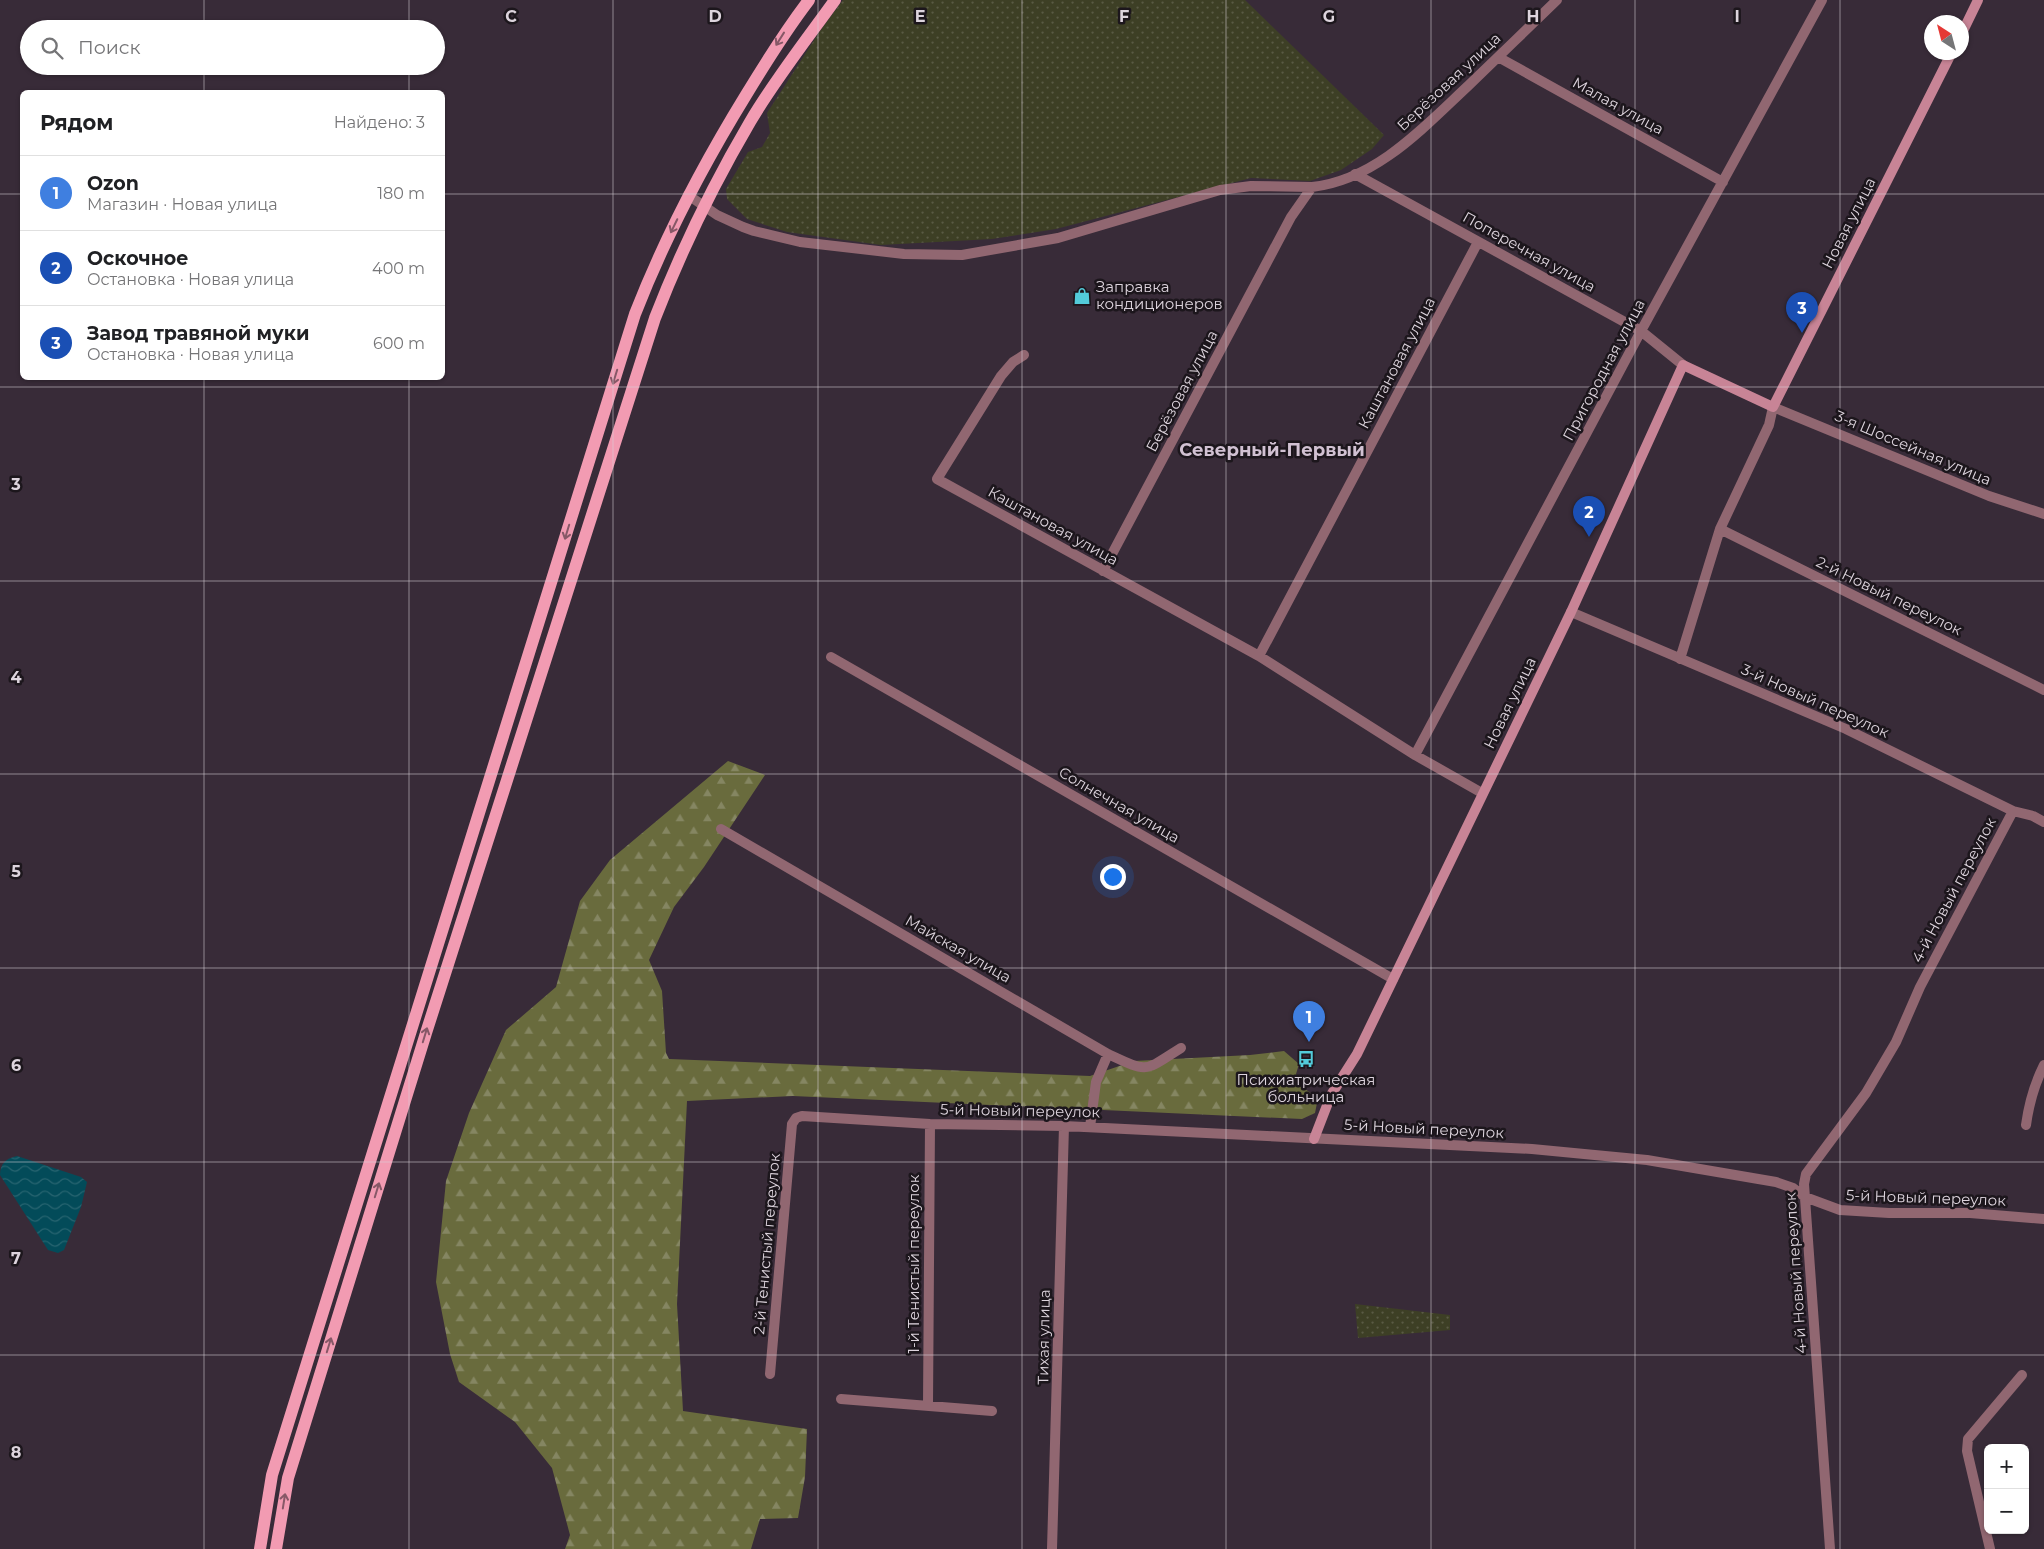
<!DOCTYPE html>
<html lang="ru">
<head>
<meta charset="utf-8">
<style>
	:root { --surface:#fff; --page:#f6f6f6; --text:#202124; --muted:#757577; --line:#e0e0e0; --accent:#db2777 }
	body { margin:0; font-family:Montserrat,sans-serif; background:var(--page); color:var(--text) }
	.controls { position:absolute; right:15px; bottom:15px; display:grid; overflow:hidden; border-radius:8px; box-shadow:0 1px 4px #0004 }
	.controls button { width:45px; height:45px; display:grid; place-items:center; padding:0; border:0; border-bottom:1px solid var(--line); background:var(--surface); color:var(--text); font:25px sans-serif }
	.compass { position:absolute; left:1924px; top:15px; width:45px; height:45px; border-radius:50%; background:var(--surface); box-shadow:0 1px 4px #0004; rotate:324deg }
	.you { position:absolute; left:1112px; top:876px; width:18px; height:18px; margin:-12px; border:4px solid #fff; border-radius:50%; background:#1a73e8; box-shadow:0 0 0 8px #1a73e833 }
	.badge { display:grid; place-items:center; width:32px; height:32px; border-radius:50%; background:var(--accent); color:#fff; font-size:16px; font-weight:700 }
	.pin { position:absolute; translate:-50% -41px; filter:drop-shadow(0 1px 2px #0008) }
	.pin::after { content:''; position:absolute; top:26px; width:18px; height:15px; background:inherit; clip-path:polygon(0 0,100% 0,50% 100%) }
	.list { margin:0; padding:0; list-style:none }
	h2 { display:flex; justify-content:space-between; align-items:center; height:65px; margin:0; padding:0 20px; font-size:21px }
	h2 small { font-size:16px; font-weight:400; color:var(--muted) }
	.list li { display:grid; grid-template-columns:32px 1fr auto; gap:15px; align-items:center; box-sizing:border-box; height:75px; padding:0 20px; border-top:1px solid var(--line) }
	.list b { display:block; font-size:19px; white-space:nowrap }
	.list p { margin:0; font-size:16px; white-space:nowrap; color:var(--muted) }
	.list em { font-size:16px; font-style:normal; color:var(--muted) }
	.icon { flex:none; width:28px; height:28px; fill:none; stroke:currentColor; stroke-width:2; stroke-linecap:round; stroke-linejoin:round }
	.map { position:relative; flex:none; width:2044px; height:1549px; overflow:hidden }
	.search { position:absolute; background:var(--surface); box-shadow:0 1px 4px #0004; left:20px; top:20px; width:425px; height:55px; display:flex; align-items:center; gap:12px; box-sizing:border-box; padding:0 18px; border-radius:28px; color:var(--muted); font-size:19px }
	.panel { position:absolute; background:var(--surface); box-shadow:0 1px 4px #0004; left:20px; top:90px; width:425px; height:290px; border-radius:8px }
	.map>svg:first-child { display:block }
	.grass { fill:url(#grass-dots) }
	.forest { fill:url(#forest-firs) }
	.water { fill:url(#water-waves) }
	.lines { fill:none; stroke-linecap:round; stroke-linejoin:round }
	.street { stroke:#916771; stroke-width:10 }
	.secondary { stroke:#c88496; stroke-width:10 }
	.primary { stroke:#f29bb2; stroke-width:12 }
	.oneway { stroke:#875867 }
	.grid { fill:none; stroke:#ddd4dd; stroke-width:1; stroke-opacity:0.55 }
	.labels { text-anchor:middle; stroke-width:5; stroke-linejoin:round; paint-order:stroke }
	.street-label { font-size:15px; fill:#ddd4dd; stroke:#1c161c }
	.poi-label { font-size:15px; fill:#ddd4dd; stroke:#1c161c; text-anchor:start }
	.quarter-label { font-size:18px; font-weight:bold; fill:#d1c1d2; stroke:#1c161c }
	.grid-label { font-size:16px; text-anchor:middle; font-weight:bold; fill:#ddd4dd; stroke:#1c161c; stroke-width:5; stroke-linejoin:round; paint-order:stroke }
</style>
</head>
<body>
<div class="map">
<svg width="2044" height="1549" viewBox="0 0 2044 1549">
	<defs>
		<pattern id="grass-dots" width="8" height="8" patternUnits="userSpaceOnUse" patternTransform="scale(1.25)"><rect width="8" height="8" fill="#3d3f25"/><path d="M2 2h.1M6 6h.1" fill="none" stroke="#595a44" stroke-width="1.8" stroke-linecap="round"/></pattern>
		<pattern id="forest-firs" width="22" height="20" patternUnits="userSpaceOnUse" patternTransform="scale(1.25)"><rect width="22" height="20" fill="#696b3d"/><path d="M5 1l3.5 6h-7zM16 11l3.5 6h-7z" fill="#858662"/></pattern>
		<pattern id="water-waves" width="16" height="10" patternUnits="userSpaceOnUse" patternTransform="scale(1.25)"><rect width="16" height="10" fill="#034b59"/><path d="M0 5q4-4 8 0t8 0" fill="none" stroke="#276470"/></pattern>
	</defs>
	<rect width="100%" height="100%" fill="#382b38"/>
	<!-- grass -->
	<path class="grass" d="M843,0H1245L1384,135L1372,149L1341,170L1310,181L1251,178L1056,229L992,239L881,245L787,232L747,219L727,199L726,189L748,152L762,147L770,133L767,113L820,31Z
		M1355,1304L1450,1315V1330L1358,1338Z"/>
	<!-- forest -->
	<path class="forest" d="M728,761L765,775L704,867L674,907L649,960L662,991L666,1053L669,1059L1090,1076L1134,1061L1250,1055L1284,1051L1299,1064L1296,1074L1305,1089L1318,1098L1315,1113L1302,1119L793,1096L687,1101L677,1304L683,1411L807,1429L805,1477L798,1518L760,1519L751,1549H565L570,1535L552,1468L515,1422L459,1382L450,1354L436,1282L446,1181L469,1113L506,1030L556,987L580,901L610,860Z"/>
	<!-- water -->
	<path class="water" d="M17,1156L81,1177L87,1182L81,1207L64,1250L58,1253L48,1250L0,1175C0,1163 7,1158 17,1156Z"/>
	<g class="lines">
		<!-- street -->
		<path class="street" d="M1498,57L1723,182
			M1355,174L1641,331L1683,365
			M688,195L717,215L743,227L754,231L800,242L904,254L962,255L1058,238L1220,190L1251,186L1312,187
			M1024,355L1013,362L1001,376L937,479L1259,656L1415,755L1482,793
			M1720,529L2044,690
			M1103,571L1291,217L1312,187C1376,180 1424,127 1469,85C1498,57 1528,28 1557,0
			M1571,612L1846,729L2013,811L2033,816L2044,822
			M1259,656L1478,242
			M831,657L1393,979
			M1680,659L1720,529L1769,425L1773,407L1989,496L2044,514
			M1415,755L1641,331L1822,0
			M721,829L1108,1054C1149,1073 1143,1072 1181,1048
			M2026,1125C2029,1103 2034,1085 2044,1065
			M1090,1127L1096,1082L1108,1054
			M770,1374L792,1124L796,1118L802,1116L930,1124L1064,1126L1532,1149L1647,1160L1776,1182L1793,1188L1805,1197L1840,1210L1889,1213H1970L2044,1219
			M841,1399L992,1411
			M928,1405L930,1124
			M1052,1549L1064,1126
			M1830,1549L1804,1184L1806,1174L1866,1093L1896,1042L1920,987L2013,811
			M1990,1549L1967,1451L1968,1439L2022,1375"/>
		<!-- secondary -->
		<path class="secondary" d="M1962,33L1978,0
			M1314,1139L1331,1095L1357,1054L1571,612L1683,365L1773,407L1952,52"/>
		<!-- primary -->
		<path class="primary" d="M260,1549L272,1475L635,314C665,237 703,165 746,95C766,62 786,30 809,0
			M276,1549L288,1478L426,1033L655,318C681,251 713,185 750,122C774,81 807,39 835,0"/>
	</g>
	<!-- one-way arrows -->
	<defs><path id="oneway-shaft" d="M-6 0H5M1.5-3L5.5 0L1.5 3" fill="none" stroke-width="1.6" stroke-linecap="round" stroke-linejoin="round" transform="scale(1.25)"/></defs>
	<g class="oneway">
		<use href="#oneway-shaft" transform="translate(780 39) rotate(122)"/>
		<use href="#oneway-shaft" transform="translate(674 226) rotate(116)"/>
		<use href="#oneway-shaft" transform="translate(615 377) rotate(107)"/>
		<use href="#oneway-shaft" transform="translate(567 532) rotate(107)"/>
		<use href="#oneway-shaft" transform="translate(425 1035) rotate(-73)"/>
		<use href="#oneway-shaft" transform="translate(377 1190) rotate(-73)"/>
		<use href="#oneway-shaft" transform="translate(329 1345) rotate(-73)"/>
		<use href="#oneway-shaft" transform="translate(284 1501) rotate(-81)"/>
	</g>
	<!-- grid -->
	<path class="grid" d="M204,0V29M409,0V29M613,0V1549M818,0V1549M1022,0V1549M1226,0V1549M1431,0V1549M1635,0V1549M1840,0V1549M204,66V92M409,66V92M0,194H22M442,194H2044M204,378V1549M409,378V1549M0,387H2044M0,581H2044M0,774H2044M0,968H2044M0,1162H2044M0,1355H2044"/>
	<!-- icons -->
	<defs>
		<g id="shop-bare" transform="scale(1.35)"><path d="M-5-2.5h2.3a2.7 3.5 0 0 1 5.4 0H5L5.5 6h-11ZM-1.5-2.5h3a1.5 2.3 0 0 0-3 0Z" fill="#53cbda" stroke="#1c161c" stroke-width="2.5" paint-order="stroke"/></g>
		<g id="bus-bare" transform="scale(1.35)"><path d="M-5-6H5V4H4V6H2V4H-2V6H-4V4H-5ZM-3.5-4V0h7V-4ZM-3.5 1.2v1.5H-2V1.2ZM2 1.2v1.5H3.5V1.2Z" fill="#53cbda" stroke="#1c161c" stroke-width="2.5" paint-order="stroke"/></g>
	</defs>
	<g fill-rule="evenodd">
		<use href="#shop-bare" x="1082" y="296"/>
		<use href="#bus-bare" x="1306" y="1059"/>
	</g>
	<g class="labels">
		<!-- street labels -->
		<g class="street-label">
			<text transform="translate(1449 82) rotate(-43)" y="5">Берёзовая улица</text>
			<text transform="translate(1618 106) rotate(29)" y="5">Малая улица</text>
			<text transform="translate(1849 223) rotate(-63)" y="5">Новая улица</text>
			<text transform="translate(1529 252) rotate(29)" y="5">Поперечная улица</text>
			<text transform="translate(1397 363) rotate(-62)" y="5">Каштановая улица</text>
			<text transform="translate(1604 370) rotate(-62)" y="5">Пригородная улица</text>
			<text transform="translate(1182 391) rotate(-62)" y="5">Берёзовая улица</text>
			<text transform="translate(1913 448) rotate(23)" y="5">3-я Шоссейная улица</text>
			<text transform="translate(1053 526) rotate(29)" y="5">Каштановая улица</text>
			<text transform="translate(1889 596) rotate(26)" y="5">2-й Новый переулок</text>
			<text transform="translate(1815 701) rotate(24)" y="5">3-й Новый переулок</text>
			<text transform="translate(1510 703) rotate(-64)" y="5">Новая улица</text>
			<text transform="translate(1119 805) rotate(30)" y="5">Солнечная улица</text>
			<text transform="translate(1954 890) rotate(-62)" y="5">4-й Новый переулок</text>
			<text transform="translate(958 949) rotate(30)" y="5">Майская улица</text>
			<text transform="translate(1020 1111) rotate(1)" y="5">5-й Новый переулок</text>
			<text transform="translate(1424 1129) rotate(3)" y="5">5-й Новый переулок</text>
			<text transform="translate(1926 1198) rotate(2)" y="5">5-й Новый переулок</text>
			<text transform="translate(767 1244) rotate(-85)" y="5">2-й Тенистый переулок</text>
			<text transform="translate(914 1264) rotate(-90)" y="5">1-й Тенистый переулок</text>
			<text transform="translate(1796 1273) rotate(-94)" y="5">4-й Новый переулок</text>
			<text transform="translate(1044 1337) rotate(-89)" y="5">Тихая улица</text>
		</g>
		<!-- poi labels -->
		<g class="poi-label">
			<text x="1096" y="292">Заправка<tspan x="1096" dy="17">кондиционеров</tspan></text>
			<text x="1306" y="1085" text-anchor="middle">Психиатрическая<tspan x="1306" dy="17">больница</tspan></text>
		</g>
		<!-- quarter labels -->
		<g class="quarter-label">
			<text x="1272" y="456">Северный-Первый</text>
		</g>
	</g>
	<g class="grid-label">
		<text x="511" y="22">C</text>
		<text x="715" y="22">D</text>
		<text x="920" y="22">E</text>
		<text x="1124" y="22">F</text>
		<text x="1329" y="22">G</text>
		<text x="1533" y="22">H</text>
		<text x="1737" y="22">I</text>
		<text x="16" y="490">3</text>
		<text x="16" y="683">4</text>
		<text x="16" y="877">5</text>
		<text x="16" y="1071">6</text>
		<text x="16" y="1264">7</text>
		<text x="16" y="1458">8</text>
	</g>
</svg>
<div class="controls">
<button>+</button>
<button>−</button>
</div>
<svg class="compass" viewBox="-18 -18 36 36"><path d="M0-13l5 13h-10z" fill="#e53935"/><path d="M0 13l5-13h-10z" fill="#757577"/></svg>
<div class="you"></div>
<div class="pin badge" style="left:1309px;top:1042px;background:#3f7fe0">1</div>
<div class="pin badge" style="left:1589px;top:537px;background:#1a4fb4">2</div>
<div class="pin badge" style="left:1802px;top:333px;background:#1a4fb4">3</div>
<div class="search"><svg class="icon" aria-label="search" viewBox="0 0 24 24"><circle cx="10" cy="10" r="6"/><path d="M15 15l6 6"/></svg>Поиск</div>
<section class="panel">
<h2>Рядом<small>Найдено: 3</small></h2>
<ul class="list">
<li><span class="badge" style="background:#3f7fe0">1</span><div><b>Ozon</b><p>Магазин · Новая улица</p></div><em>180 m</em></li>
<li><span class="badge" style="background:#1a4fb4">2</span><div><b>Оскочное</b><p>Остановка · Новая улица</p></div><em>400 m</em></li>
<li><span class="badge" style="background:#1a4fb4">3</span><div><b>Завод травяной муки</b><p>Остановка · Новая улица</p></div><em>600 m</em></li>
</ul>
</section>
</div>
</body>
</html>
